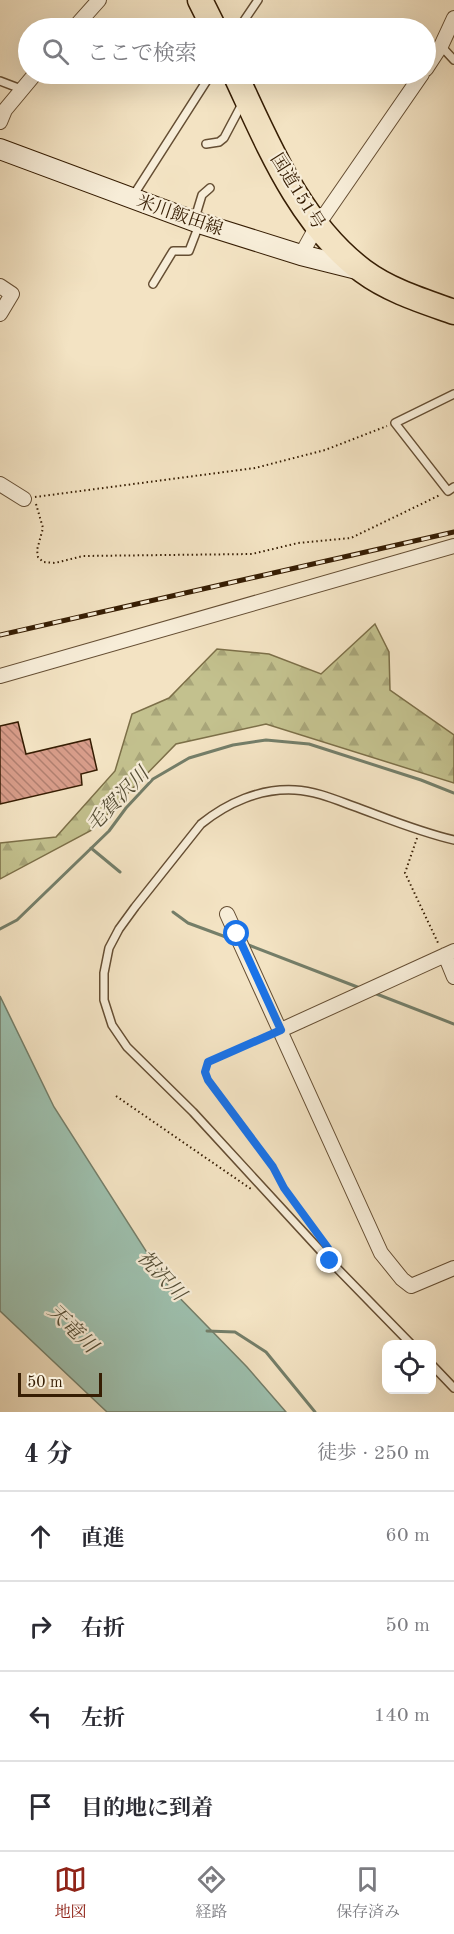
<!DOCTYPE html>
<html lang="ja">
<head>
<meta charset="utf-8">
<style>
	:root { --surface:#fff; --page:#f7f7f7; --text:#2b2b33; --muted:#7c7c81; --line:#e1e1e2; --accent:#8f2418 }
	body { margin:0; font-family:"Old Standard TT","Noto Serif JP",serif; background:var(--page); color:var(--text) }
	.controls { position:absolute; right:18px; bottom:18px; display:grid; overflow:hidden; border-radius:12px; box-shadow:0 6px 24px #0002 }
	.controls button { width:54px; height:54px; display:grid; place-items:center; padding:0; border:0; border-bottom:2px solid var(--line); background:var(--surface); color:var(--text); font:30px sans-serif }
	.scale { position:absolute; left:18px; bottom:15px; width:84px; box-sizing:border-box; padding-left:6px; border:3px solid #361d03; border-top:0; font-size:16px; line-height:21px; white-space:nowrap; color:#361d03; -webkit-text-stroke:4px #f7edd8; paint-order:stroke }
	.stop { position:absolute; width:18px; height:18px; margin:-14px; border:4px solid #1a73e8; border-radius:50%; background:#fff }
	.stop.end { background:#1a73e8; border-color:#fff; box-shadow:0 2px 6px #0008 }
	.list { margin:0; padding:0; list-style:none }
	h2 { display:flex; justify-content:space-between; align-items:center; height:78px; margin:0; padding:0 24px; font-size:26px }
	h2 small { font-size:20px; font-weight:400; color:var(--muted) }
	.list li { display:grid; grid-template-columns:39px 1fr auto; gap:18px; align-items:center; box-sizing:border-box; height:90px; padding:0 24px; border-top:2px solid var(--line) }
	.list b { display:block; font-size:22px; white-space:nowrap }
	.list em { font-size:20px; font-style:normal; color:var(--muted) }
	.icon { flex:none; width:33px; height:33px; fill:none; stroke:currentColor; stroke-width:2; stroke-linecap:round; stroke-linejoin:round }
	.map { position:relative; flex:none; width:454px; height:1412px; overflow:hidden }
	.search { position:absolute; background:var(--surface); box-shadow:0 6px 24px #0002; left:18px; right:18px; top:18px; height:66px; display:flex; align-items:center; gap:15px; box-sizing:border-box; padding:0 21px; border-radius:33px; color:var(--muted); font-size:22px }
	.sheet { height:438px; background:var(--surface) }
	nav { display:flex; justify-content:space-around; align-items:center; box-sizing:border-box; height:84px; border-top:2px solid var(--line); background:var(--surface); font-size:16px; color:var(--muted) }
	nav a { display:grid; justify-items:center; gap:3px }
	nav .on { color:var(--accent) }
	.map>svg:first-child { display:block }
	.forest { fill:url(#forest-firs); stroke:#7c6f48; stroke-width:1.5 }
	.water { fill:#9dbfad; stroke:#747e69; stroke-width:1.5 }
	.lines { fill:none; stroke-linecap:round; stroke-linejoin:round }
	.stream { stroke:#747e69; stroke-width:3 }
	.building { fill:url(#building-back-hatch); stroke:#361d03; stroke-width:1.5 }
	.lane-casing { stroke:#654e33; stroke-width:10 }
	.street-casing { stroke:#654e33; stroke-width:16 }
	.secondary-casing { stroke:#361d03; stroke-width:22 }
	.highway-casing { stroke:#361d03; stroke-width:27 }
	.path { stroke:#361d03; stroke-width:2; stroke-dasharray:1.5 3; stroke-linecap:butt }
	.lane { stroke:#f7edd8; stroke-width:7 }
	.street { stroke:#f7edd8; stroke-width:14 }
	.secondary { stroke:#f7edd8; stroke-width:20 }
	.highway { stroke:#f3e3c3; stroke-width:24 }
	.rail-casing { stroke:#361d03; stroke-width:5 }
	.rail { stroke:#f7edd8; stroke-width:3; stroke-dasharray:9; stroke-linecap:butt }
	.route { stroke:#1a73e8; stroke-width:8 }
	.labels { text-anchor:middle; stroke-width:4.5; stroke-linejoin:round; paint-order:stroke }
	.street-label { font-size:18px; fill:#361d03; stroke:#f7edd8 }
	.water-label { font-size:20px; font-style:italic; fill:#554e36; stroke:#f7edd8 }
</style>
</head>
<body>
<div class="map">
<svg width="454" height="1412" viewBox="0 0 454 1412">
	<defs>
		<pattern id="forest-firs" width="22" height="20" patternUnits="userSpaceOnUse" patternTransform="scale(1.5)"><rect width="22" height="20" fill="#c3c18e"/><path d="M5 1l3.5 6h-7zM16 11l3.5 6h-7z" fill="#a8a579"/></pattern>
		<pattern id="building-back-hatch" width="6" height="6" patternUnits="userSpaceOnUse" patternTransform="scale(1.5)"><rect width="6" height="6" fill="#d89d8a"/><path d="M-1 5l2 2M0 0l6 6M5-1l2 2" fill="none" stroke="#b07f6f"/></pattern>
	</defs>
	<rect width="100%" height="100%" fill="#f3e3c3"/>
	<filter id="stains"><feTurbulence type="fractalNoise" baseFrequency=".00333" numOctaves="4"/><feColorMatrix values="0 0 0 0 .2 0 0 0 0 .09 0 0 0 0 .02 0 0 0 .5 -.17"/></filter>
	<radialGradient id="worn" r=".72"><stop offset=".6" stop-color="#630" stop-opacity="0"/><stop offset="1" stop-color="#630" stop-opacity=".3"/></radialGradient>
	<!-- forest -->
	<path class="forest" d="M375,624L389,652L390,690L454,735V783L266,724L176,744L92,830L0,879V843L56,837L115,771L132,714L169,698L217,649L269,654L321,674Z"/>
	<!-- water -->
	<path class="water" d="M0,996L54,1107L169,1287L247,1367L286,1412H107L0,1311Z"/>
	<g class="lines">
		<!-- stream -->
		<path class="stream" d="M91,848L120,872
			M173,912L188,923L234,940
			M0,929L17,920L109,831L126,808L153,779L189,758L233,745L266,740L309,744L421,780L454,793
			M246,944L360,988
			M374,993L454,1024
			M207,1331L235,1332L266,1352L315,1412"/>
	</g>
	<!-- building -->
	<path class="building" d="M18,722L26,754L90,739L97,770L81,774L82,785L0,804V726Z"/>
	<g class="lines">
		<!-- lane casing -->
		<g class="lane-casing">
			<path id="lane" d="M239,28L258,0
				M441,46L454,60
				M0,81L21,89
				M206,144L219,142L224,138L242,104
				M133,196L211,74
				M195,218L202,195L210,188
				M153,284L173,251H189L199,225
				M454,394L395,423L448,491L454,487
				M411,1344L330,1261L193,1112L127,1047L112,1025L104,1000V973L109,948L119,929L135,907L201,824C227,803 260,788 295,790C315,791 334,799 353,806C386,818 419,832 454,840
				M432,1365L454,1388"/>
		</g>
		<!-- street casing -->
		<g class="street-casing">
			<path id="street" d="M74,28L99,0
				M426,69L441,46L454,18
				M0,122L5,110L35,74
				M301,255L317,226L422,74
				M0,286L12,294L0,314
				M0,484L24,499
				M0,676L454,546
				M227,914L381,1253L402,1279L411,1286L454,1268
				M445,955L454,977
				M281,1030L454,951"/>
		</g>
		<!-- secondary casing -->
		<g class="secondary-casing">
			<path id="secondary" d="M0,149L199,223L301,255L361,270"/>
		</g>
		<!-- highway casing -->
		<g class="highway-casing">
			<path id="highway" d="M200,0L214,28
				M235,74C268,144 299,223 363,271C390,291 423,301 454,312"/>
		</g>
		<!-- path -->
		<path class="path" d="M35,497L255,468L325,450L387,426
			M36,504L43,528L37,550L38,557L43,562L55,563L83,556L252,554L298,543L351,538L440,495
			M417,838L405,873L439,945
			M270,1035L208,1062L205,1072L208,1080L273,1167L284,1188L316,1231
			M116,1096L251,1189"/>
		<!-- lane -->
		<use href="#lane" class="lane"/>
		<!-- street -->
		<use href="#street" class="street"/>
		<!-- secondary -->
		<use href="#secondary" class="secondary"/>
		<!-- highway -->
		<use href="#highway" class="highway"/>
		<!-- rail casing -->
		<g class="rail-casing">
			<path id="rail" d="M0,635L454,532"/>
		</g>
		<!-- rail -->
		<use href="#rail" class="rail"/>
	</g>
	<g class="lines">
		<!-- route -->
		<path class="route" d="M237,934L281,1030L208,1062L205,1072L208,1080L273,1167L284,1188L328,1248L330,1261"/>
	</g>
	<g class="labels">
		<!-- street labels -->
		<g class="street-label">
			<text transform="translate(298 191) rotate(58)" y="6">国道151号</text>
			<text transform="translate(180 215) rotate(19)" y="6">米川飯田線</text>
		</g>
		<!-- water labels -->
		<g class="water-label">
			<text transform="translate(117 799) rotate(-46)" y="7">毛賀沢川</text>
			<text transform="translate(162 1275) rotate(47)" y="7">祝沢川</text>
			<text transform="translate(73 1328) rotate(44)" y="7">天竜川</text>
		</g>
	</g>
	<rect width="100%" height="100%" filter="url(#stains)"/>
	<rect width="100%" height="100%" fill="url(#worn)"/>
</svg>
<div class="controls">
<button><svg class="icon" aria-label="locate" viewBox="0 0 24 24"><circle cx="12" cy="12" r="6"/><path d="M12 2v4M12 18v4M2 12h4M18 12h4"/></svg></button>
</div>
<div class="scale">50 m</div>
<div class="stop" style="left:237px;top:934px"></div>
<div class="stop end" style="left:330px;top:1261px"></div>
<div class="search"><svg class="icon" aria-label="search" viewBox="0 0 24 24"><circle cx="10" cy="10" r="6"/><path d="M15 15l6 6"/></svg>ここで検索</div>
</div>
<section class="sheet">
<h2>4 分<small>徒歩 · 250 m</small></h2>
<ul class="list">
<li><svg class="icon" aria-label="ahead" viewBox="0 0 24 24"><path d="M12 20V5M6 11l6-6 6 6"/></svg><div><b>直進</b></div><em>60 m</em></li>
<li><svg class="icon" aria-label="right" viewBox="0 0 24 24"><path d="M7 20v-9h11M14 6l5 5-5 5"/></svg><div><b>右折</b></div><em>50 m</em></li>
<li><svg class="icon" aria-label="left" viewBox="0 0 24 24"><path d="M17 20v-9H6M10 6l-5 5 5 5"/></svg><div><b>左折</b></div><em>140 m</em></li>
<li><svg class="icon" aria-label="arrive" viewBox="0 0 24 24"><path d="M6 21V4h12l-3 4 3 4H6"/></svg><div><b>目的地に到着</b></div></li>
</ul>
</section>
<nav>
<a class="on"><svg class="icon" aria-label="map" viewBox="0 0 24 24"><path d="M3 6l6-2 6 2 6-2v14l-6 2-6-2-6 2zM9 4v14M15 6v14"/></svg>地図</a>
<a><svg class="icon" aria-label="directions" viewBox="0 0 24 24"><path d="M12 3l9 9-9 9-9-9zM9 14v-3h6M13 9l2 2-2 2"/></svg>経路</a>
<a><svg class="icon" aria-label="saved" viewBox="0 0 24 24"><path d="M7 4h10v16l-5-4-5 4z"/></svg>保存済み</a>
</nav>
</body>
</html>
